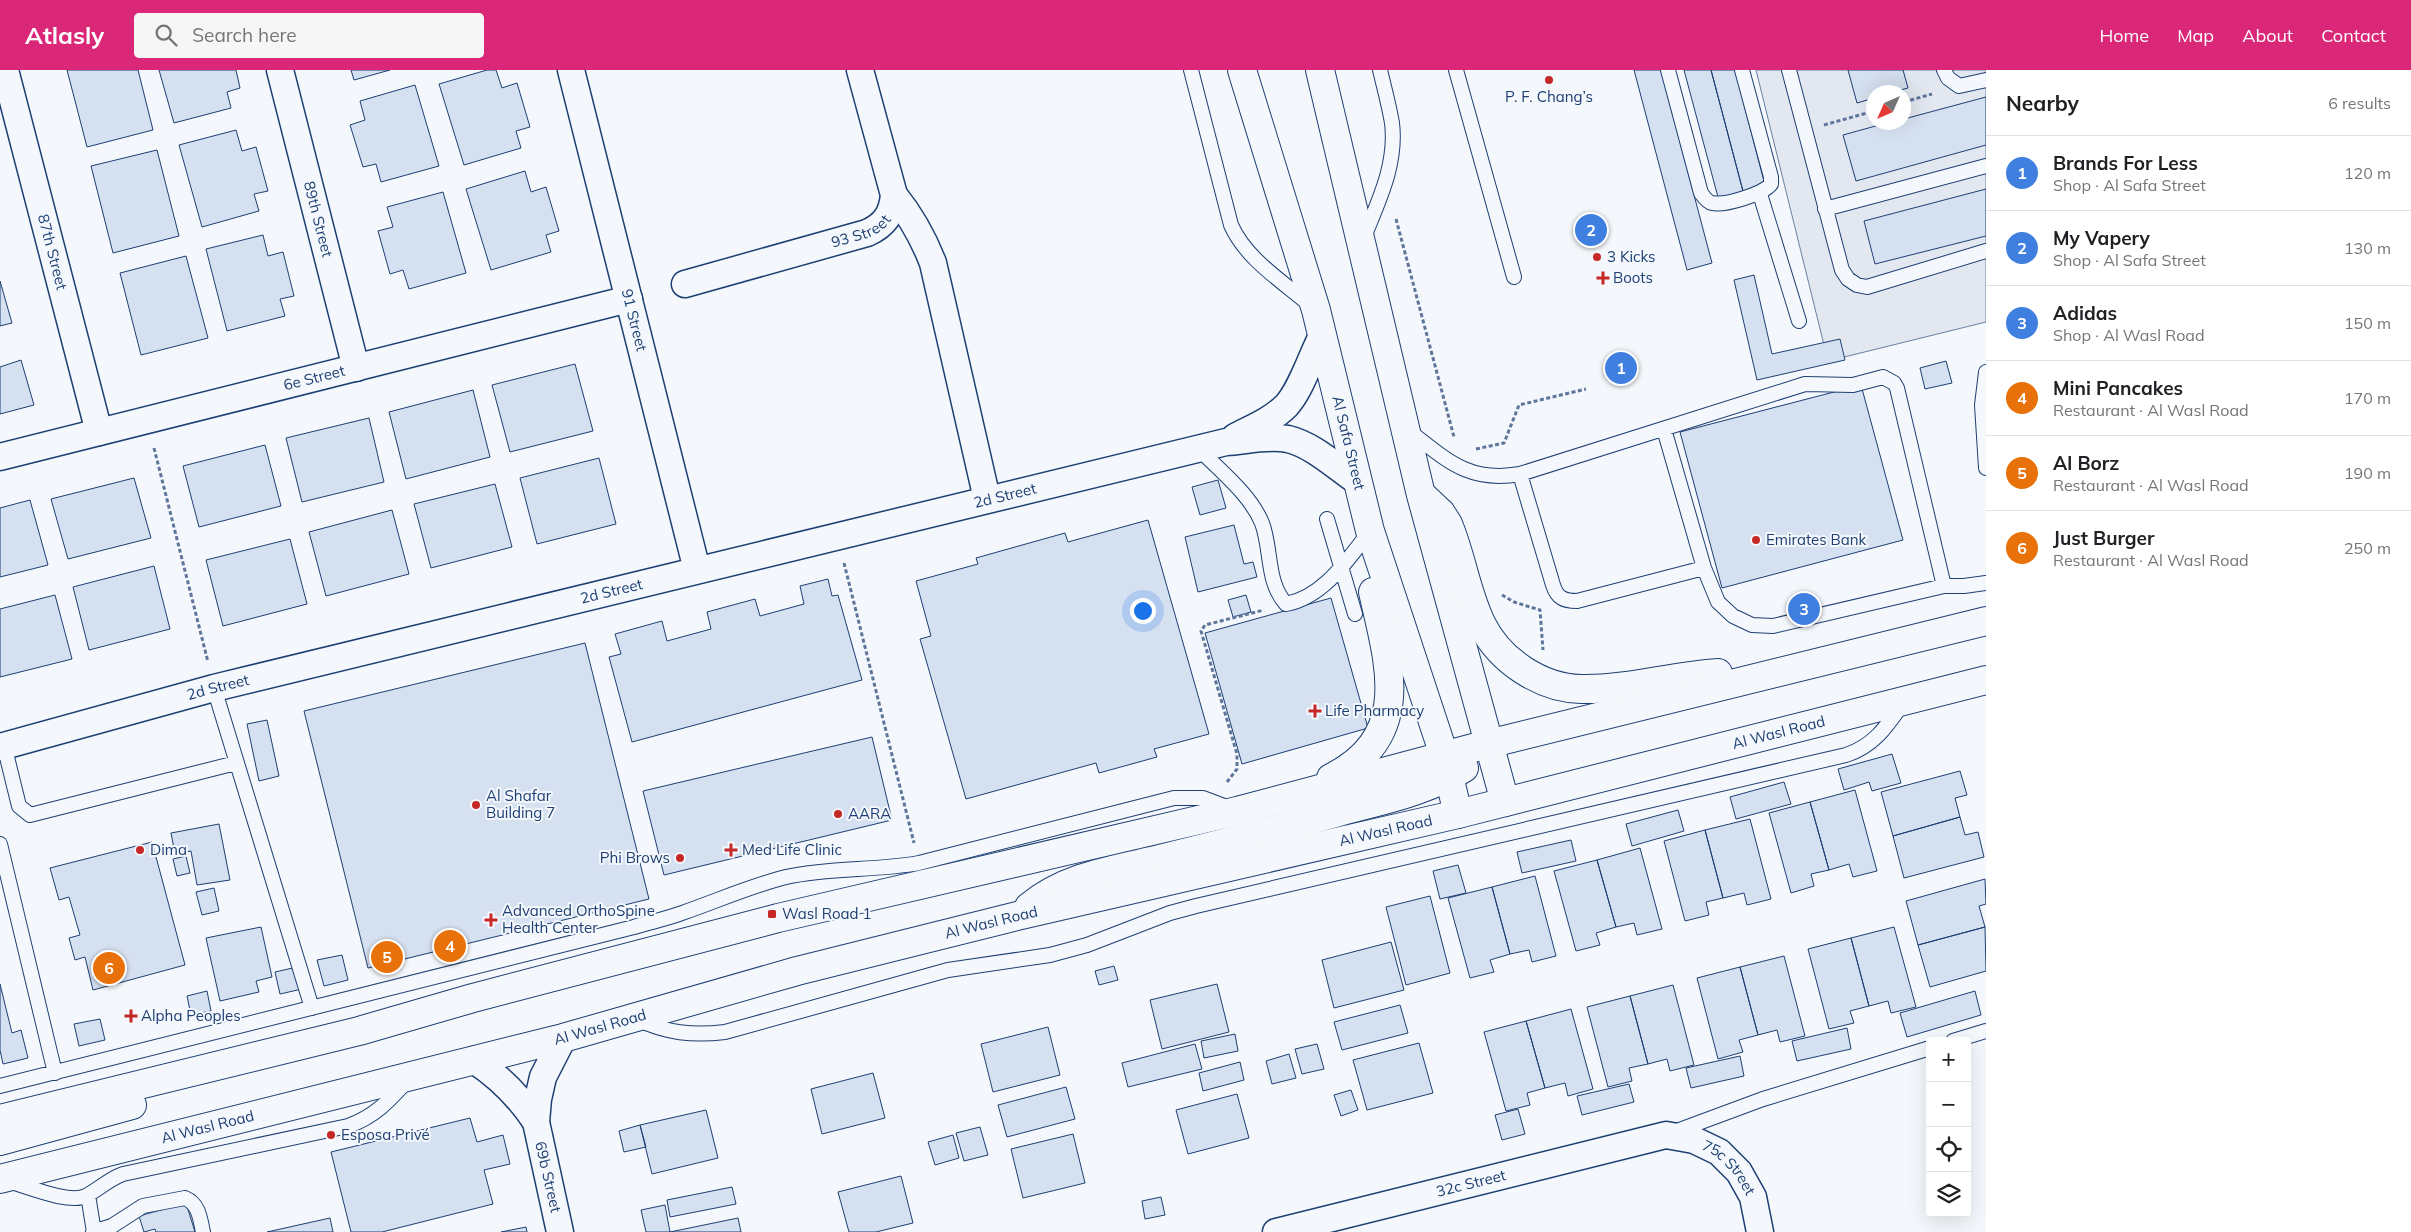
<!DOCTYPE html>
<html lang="en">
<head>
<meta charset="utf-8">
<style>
	:root { --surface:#fff; --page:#f6f6f6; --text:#202124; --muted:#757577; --line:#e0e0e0; --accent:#db2777 }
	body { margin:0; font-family:Mulish,sans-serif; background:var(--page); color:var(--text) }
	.controls { position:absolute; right:15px; bottom:15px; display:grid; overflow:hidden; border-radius:5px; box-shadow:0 5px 20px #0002 }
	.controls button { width:45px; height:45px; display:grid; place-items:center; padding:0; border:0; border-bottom:1px solid var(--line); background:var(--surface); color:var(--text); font:25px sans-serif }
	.compass { position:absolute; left:1866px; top:15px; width:45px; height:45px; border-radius:50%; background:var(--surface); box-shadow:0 5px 20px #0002; rotate:225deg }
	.you { position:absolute; left:1142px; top:540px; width:18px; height:18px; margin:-12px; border:4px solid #fff; border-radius:50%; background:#1a73e8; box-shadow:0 0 0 8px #1a73e833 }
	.badge { display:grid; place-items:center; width:32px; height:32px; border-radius:50%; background:var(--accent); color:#fff; font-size:16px; font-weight:700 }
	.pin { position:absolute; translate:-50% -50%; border:2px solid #fff; box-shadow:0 1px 5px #0006 }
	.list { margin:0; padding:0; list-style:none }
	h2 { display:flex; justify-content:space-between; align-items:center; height:65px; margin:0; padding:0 20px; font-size:21px }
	h2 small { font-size:16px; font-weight:400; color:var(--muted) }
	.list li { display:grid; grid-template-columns:32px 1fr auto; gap:15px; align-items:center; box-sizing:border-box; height:75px; padding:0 20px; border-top:1px solid var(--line) }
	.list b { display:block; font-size:19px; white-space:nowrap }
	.list p { margin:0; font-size:16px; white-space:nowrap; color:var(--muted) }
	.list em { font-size:16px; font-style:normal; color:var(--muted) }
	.icon { flex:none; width:28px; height:28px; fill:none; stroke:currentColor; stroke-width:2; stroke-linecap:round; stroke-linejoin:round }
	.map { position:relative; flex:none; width:1986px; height:1162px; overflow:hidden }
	header { display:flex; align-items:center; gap:30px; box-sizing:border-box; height:70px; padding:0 25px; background:var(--accent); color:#fff }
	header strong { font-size:24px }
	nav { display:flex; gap:28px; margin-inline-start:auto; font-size:18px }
	.search { width:350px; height:45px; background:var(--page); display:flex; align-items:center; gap:12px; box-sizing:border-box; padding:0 18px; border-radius:5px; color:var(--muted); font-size:19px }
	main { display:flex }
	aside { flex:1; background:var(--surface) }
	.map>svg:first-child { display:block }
	.parking { fill:#e3e8f0; stroke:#687fa3; fill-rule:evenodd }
	.building { fill:#d5e0f0; stroke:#1d3f73 }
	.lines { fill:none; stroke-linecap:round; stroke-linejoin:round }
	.lane-casing { stroke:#1d3f73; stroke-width:16 }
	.street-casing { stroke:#1d3f73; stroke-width:29 }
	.primary-casing { stroke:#1d3f73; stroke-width:30 }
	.path { stroke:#5e769c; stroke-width:3; stroke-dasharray:4 2.5; stroke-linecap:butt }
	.lane { stroke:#f4f7fb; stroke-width:14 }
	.street { stroke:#f4f7fb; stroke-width:26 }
	.primary { stroke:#f4f7fb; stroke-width:28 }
	.poi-dot { fill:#c62828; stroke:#f4f7fb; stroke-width:2 }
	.labels { text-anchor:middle; stroke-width:4; stroke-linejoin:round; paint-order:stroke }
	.poi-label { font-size:15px; fill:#1d3f73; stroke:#f4f7fb; text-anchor:start }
	.street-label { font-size:15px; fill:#1d3f73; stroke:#f4f7fb }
</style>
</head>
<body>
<header>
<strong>Atlasly</strong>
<div class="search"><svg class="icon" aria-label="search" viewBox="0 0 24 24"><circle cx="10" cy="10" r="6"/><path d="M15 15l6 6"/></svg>Search here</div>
<nav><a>Home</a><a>Map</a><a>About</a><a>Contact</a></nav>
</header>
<main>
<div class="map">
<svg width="1986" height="1162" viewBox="0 0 1986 1162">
	<rect width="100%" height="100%" fill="#f4f7fb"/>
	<!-- parking -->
	<path class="parking" d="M1756,0H1986V252L1828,291ZM1874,22H1904V52H1874Z"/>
	<!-- building -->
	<path class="building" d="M67,0H138L153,60L87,77Z
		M159,0H236L240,18L227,22L231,38L174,53Z
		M351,0H390L354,10Z
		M487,0H496L502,18L517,13L530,57L516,61L521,78L464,95L439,14Z
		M1634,0H1661L1712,193L1687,200Z
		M1684,0H1711L1744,125L1719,131Z
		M1711,0H1735L1766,119L1744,125Z
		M1848,0H1903L1908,18L1893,22H1874V28L1857,33Z
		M415,15L439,96L381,112L376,94L363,97L350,55L365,50L360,31Z
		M1986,27V75L1856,111L1843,65L1890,52H1904V49Z
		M236,60L242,81L256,77L268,121L254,124L259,141L202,157L179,75Z
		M157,80L179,166L113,183L91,96Z
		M525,101L531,122L546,117L559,161L546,165L551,182L491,200L466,119Z
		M1986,119V166L1875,194L1864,151Z
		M443,122L466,203L409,219L403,200L390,204L378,161L393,157L387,137Z
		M263,165L268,186L283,182L294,226L280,229L285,246L227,261L206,179Z
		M186,186L208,268L141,285L120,203Z
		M1754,205L1772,284L1840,269L1845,290L1757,310L1734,210Z
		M0,211L12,253L0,256Z
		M21,290L34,335L0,344V297Z
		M1946,291L1952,313L1925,319L1920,298Z
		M575,294L593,361L510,382L492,315Z
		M1861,315L1903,470L1722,518L1680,362Z
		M473,320L490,387L406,409L389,342Z
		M369,348L384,412L302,432L286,368Z
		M265,375L281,436L199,457L183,396Z
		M599,388L616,454L537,474L520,408Z
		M134,408L151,468L68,489L51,429Z
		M1218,410L1226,438L1200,445L1192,417Z
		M495,414L512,477L431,498L414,434Z
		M30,430L48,495L0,507V438Z
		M392,440L409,504L326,526L309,462Z
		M1148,450L1209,664L1154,679L1157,687L1099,703L1096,693L966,729L920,569L931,566L916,511L978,494L976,488L1065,463L1068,472Z
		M1234,455L1244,494L1253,492L1257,507L1198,522L1185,467Z
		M290,469L307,534L223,556L206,490Z
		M154,496L170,559L89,580L73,517Z
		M828,509L832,526L838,525L862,610L632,672L609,587L621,584L615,564L662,551L667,571L711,559L707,542L755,529L760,546L804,534L800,516Z
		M55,525L72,589L0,607V539Z
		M1246,525L1251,542L1233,547L1228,530Z
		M1331,528L1368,658L1242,694L1205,563Z
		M585,573L649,829L368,898L304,641Z
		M267,650L279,706L259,711L247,654Z
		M872,667L892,750L664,805L643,721Z
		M1892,684L1901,713L1872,721L1869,712L1844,720L1838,699Z
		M1960,701L1967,725L1955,728L1960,747L1893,766L1881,722Z
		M1784,712L1791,734L1736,749L1730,727Z
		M1855,720L1877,801L1853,807L1849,794L1829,800L1810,732Z
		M1810,732L1829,800L1811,804L1814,816L1791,823L1769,743Z
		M1678,740L1684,761L1632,776L1626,754Z
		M1960,747L1965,765L1978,762L1984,787L1904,808L1893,766Z
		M1750,749L1771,829L1747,835L1744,823L1723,828L1705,760Z
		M219,754L230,810L197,815L191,781L175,784L171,763Z
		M1705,760L1723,828L1706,832L1709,845L1685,851L1664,771Z
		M1571,770L1576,791L1522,803L1517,782Z
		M152,772L185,895L93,920L85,887L75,890L69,868L80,865L69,827L59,830L50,798Z
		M1640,778L1662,859L1637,865L1634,853L1616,857L1597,790Z
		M186,786L190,803L177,806L173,789Z
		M1597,790L1616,857L1596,863L1600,875L1576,881L1554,801Z
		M1458,795L1466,823L1440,829L1433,801Z
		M1535,806L1556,886L1532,892L1529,880L1510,884L1492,817Z
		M1985,809L1986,834L1979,836L1985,857L1918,875L1906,831Z
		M1492,817L1510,884L1490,890L1494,902L1470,908L1448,828Z
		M214,818L219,841L202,845L196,822Z
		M1430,826L1450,903L1406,915L1386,837Z
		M261,857L272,907L256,911L259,922L220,931L206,868Z
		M1894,857L1916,937L1891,943L1888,931L1869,936L1851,868Z
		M1985,857L1986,901L1930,917L1918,875Z
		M1851,868L1869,936L1850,941L1854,953L1829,959L1808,879Z
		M1391,872L1404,920L1334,938L1322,890Z
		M342,885L348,910L324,916L317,890Z
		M1784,886L1805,966L1780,972L1777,960L1758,965L1740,897Z
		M1114,896L1118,910L1099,915L1095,901Z
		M297,897L302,919L280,924L275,902Z
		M1740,897L1758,965L1739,970L1743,982L1718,989L1697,908Z
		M0,914L12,963L21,960L28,988L3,994L0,980Z
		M1217,914L1229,962L1162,979L1150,930Z
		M1673,915L1694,995L1670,1001L1667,989L1648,994L1630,926Z
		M207,921L211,941L191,945L187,926Z
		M1975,921L1981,945L1907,967L1900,943Z
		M1630,926L1648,994L1629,998L1632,1011L1608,1017L1587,937Z
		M1400,935L1408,963L1342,980L1334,952Z
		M1571,939L1593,1019L1568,1026L1565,1013L1545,1018L1526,951Z
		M100,949L105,970L79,976L74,954Z
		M1526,951L1545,1018L1527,1023L1530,1035L1506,1041L1484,962Z
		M1048,957L1060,1005L993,1022L981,974Z
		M1847,958L1851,979L1797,991L1792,971Z
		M1235,964L1238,981L1204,988L1201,971Z
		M1419,973L1433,1023L1367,1040L1353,990Z
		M1195,974L1202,999L1128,1017L1122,993Z
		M1317,974L1324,999L1302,1004L1295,979Z
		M1289,984L1296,1008L1272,1014L1266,991Z
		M1740,986L1744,1006L1691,1018L1686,998Z
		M1240,992L1244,1010L1203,1021L1199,1003Z
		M873,1003L885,1048L822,1064L811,1019Z
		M1629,1014L1634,1032L1582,1045L1577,1026Z
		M1066,1017L1075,1049L1007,1067L998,1035Z
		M1351,1020L1358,1040L1341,1046L1334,1025Z
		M1237,1024L1249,1068L1188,1084L1176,1040Z
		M1518,1039L1525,1064L1502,1070L1495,1045Z
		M706,1040L718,1088L652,1104L640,1055Z
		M470,1048L477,1072L503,1065L510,1094L484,1100L493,1134L382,1162H351L331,1082Z
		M640,1055L646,1077L624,1082L619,1061Z
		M980,1057L988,1085L964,1091L956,1063Z
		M1073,1064L1085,1113L1023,1128L1011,1079Z
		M953,1065L959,1088L935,1095L928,1072Z
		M901,1106L913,1153L876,1162H849L838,1122Z
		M732,1117L736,1134L670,1147L667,1130Z
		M1161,1127L1165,1145L1145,1149L1142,1131Z
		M186,1133L195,1162H156L155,1159L144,1162L139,1146Z
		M665,1135L670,1162H646L641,1140Z
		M330,1148L333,1162H267Z
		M738,1148L741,1162H670Z
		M526,1157L527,1162H501Z"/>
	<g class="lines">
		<!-- lane casing -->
		<g class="lane-casing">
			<path id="lane" d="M1191,0L1231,155C1246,189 1282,211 1310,235
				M1456,0L1514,207
				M1668,0L1701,123C1704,127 1707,132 1712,133C1725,136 1763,124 1771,114V107L1742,0
				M1789,0L1842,200L1848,209L1857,215L1867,217L1986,181
				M1944,0L1948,8L1959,16L1986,10
				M1760,124L1799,251
				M1825,139L1986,96
				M1364,167C1379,130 1397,94 1392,53C1389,35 1384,17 1380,0
				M1986,302L1982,335L1986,398
				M1664,359L1704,498L1718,532L1733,546L1752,555L1773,556L1944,516H1964L1986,513
				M1409,361C1447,390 1468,413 1520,404L1805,314L1853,315L1883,307L1894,313L1897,318L1944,516
				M1199,379C1220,401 1250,424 1262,453C1272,480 1266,512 1286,534C1324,527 1348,489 1370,461
				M1520,404L1553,515C1557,528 1564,531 1577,531L1704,498
				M1327,449L1355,544
				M214,618L312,938
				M4,675L19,736L30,745L236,693
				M0,774L55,1003
				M637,949C666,963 693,966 725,962L948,900L1050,885L1087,875L1170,843L1196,836L1846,685C1874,676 1887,656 1903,633
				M1953,971L1986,961
				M0,1016L634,857C650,852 666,849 682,843C717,831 750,816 786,807C830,797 875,801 919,793L1174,728H1203L1232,739
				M1674,1062L1763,1029L1930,978
				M11,1112C29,1117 69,1134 86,1126C99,1119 109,1109 123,1104L348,1056C374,1047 389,1031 406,1012
				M88,1125L94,1162
				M93,1162L112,1156L143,1136L185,1128C199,1134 200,1148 203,1162"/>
		</g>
		<!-- street casing -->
		<g class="street-casing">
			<g id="street">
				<path id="s1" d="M5,0L99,362"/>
				<path id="s2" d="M280,0L356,298"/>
				<path id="s3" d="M571,0L697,500"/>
				<path d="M894,125C911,146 923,167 933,193L987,429"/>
				<path id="s4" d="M685,214L867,163C885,155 892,144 894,125L860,0"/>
				<path d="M1235,367C1252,358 1272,350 1286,336C1301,320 1311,287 1322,266"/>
				<path id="s5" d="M0,387L629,229"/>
				<path id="s6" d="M0,677L214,618L1226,372C1245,371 1268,365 1288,369C1313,375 1335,396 1357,411"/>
				<path d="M474,990C500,1007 519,1026 536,1052"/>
				<path d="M560,1162L536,1052L538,1029L543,1007L563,968"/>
				<path id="s7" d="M1276,1162L1666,1065L1694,1070L1719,1082L1739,1102L1753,1127L1760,1162"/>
			</g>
		</g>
		<!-- primary casing -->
		<g class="primary-casing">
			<g id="primary">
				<path id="s8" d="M1242,0L1316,240L1370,461L1444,685L1458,744"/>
				<path d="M1320,0L1421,425L1505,732"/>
				<path d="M1425,428L1441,443L1448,454C1462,487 1466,523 1482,555C1500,591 1541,618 1581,619C1626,620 1672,606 1718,603"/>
				<path d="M1331,708C1414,666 1389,594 1373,522"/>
				<path d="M1029,837C1064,807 1112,800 1156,790C1217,775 1278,759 1339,742C1382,730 1426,722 1464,698"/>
				<path d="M0,1049L359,961L473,928L778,848L1237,741L1488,674L1986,551"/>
				<path d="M0,1071L132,1035"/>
				<path id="s9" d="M0,1109L563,968L797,901L1017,846L1458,744L1986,610"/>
			</g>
		</g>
		<!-- path -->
		<path class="path" d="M1904,32L1932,24
			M1824,55L1874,41
			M1396,149L1454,367
			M154,378L208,592
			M1476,379L1504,373L1519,335L1586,319
			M844,493L914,773
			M1502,525L1514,532L1540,540L1543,580
			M1227,712L1237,699V684L1201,561L1205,555L1264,540"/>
		<!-- lane -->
		<use href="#lane" class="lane"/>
		<!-- street -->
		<use href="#street" class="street"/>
		<!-- primary -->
		<use href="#primary" class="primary"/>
	</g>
	<!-- markers -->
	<g class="poi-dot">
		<circle cx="1549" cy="10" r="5"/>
		<circle cx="1597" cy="187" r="5"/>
		<path d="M1600.5 200.5h5v5h5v5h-5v5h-5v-5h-5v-5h5z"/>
		<circle cx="1756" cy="470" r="5"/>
		<path d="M1312.5 633.5h5v5h5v5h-5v5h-5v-5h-5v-5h5z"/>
		<circle cx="476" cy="735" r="5"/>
		<circle cx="838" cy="744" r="5"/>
		<circle cx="140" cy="780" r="5"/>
		<path d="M728.5 772.5h5v5h5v5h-5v5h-5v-5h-5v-5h5z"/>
		<circle cx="680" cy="788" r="5"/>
		<rect x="767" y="839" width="10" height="10" rx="2.5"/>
		<path d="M488.5 842.5h5v5h5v5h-5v5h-5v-5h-5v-5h5z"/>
		<path d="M128.5 938.5h5v5h5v5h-5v5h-5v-5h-5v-5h5z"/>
		<circle cx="331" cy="1065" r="5"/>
	</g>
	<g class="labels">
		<!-- poi labels -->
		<g class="poi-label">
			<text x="1549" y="32" text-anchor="middle">P. F. Chang’s</text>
			<text x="1607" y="192">3 Kicks</text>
			<text x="1613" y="213">Boots</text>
			<text x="1766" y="475">Emirates Bank</text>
			<text x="1325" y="646">Life Pharmacy</text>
			<text x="486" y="731">Al Shafar<tspan x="486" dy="17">Building 7</tspan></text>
			<text x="848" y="749">AARA</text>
			<text x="150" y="785">Dima</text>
			<text x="742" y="785">Med Life Clinic</text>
			<text x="670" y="793" text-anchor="end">Phi Brows</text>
			<text x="502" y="846">Advanced OrthoSpine<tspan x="502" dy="17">Health Center</tspan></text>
			<text x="782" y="849">Wasl Road 1</text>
			<text x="141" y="951">Alpha Peoples</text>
			<text x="341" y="1070">Esposa Privé</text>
		</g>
		<!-- street labels -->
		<g class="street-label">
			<text dy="5" stroke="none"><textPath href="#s2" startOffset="154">89th Street</textPath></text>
			<text dy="5" stroke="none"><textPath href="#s4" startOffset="184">93 Street</textPath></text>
			<text dy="5" stroke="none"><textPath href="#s1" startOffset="188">87th Street</textPath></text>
			<text dy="5" stroke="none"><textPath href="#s3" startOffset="258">91 Street</textPath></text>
			<text dy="5" stroke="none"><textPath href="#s5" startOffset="324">6e Street</textPath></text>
			<text dy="5" stroke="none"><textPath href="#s8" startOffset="388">Al Safa Street</textPath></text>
			<text dy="5" stroke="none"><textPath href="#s6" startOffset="1036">2d Street</textPath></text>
			<text dy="5" stroke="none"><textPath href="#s6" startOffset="631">2d Street</textPath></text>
			<text dy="5" stroke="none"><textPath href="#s6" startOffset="226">2d Street</textPath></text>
			<text dy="5" stroke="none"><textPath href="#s9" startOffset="1834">Al Wasl Road</textPath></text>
			<text dy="5" stroke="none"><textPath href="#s9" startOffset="1429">Al Wasl Road</textPath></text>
			<text dy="5" stroke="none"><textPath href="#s9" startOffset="1024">Al Wasl Road</textPath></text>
			<text dy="5" stroke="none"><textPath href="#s9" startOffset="619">Al Wasl Road</textPath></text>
			<text dy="5" stroke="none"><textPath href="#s9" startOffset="214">Al Wasl Road</textPath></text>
			<text dy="5" stroke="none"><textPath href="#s7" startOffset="476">75c Street</textPath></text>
			<text transform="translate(548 1107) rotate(77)" y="5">69b Street</text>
			<text dy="5" stroke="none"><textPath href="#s7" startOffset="201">32c Street</textPath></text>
		</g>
	</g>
</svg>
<div class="controls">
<button>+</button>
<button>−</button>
<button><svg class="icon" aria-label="locate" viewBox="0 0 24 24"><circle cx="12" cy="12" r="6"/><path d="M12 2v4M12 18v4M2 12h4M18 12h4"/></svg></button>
<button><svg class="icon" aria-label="layers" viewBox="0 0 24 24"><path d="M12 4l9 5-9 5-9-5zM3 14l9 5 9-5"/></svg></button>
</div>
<svg class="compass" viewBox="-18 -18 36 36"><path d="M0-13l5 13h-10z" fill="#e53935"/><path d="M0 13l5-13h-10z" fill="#757577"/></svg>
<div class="you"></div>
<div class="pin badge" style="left:1621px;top:298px;background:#3f7fe0">1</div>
<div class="pin badge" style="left:1591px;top:160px;background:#3f7fe0">2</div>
<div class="pin badge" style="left:1804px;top:539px;background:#3f7fe0">3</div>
<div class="pin badge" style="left:450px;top:876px;background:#e8710a">4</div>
<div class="pin badge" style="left:387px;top:887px;background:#e8710a">5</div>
<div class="pin badge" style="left:109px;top:898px;background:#e8710a">6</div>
</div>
<aside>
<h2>Nearby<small>6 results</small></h2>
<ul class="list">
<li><span class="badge" style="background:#3f7fe0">1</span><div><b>Brands For Less</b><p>Shop · Al Safa Street</p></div><em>120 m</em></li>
<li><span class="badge" style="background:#3f7fe0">2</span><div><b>My Vapery</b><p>Shop · Al Safa Street</p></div><em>130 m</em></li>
<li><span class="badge" style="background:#3f7fe0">3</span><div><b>Adidas</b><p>Shop · Al Wasl Road</p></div><em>150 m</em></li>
<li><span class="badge" style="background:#e8710a">4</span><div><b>Mini Pancakes</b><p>Restaurant · Al Wasl Road</p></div><em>170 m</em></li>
<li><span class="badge" style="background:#e8710a">5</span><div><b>Al Borz</b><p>Restaurant · Al Wasl Road</p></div><em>190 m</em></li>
<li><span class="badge" style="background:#e8710a">6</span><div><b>Just Burger</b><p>Restaurant · Al Wasl Road</p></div><em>250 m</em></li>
</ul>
</aside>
</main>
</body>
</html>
